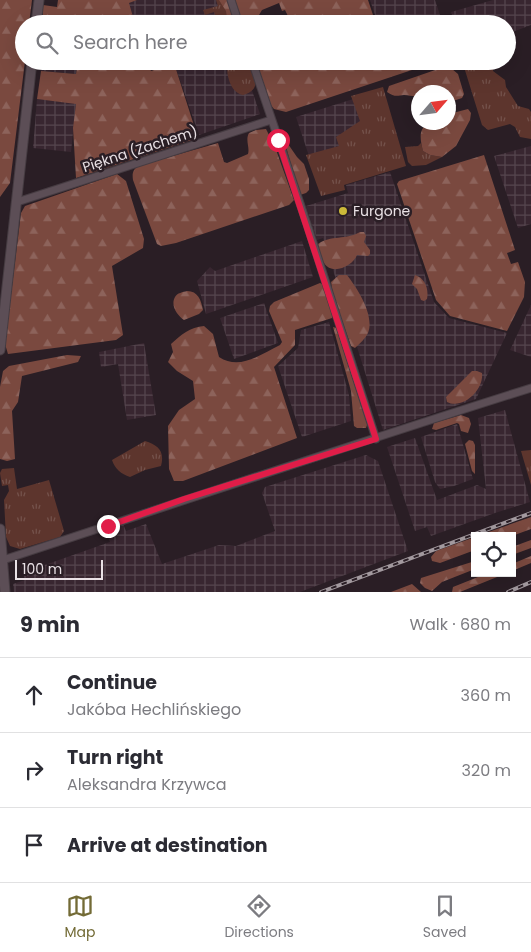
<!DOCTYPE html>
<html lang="en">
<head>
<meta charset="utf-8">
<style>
	:root { --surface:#fff; --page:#f7f7f7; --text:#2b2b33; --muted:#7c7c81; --line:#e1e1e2; --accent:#736b36 }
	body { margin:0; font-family:Poppins,sans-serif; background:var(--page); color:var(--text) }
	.controls { position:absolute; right:15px; bottom:15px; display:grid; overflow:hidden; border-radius:0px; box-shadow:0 5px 20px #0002 }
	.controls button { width:45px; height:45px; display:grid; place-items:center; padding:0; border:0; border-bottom:1px solid var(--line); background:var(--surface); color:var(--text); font:25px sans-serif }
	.compass { position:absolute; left:411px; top:85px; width:45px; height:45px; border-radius:50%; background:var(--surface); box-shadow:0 5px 20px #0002; rotate:62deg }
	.scale { position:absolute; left:15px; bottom:12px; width:88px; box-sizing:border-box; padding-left:5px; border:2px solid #e9e1e5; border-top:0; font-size:14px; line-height:18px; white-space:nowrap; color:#e9e1e5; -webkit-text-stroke:4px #2a1e25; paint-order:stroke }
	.stop { position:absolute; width:15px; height:15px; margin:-11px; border:4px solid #e11d48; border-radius:50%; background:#fff }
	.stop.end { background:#e11d48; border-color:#fff; box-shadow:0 1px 5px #0008 }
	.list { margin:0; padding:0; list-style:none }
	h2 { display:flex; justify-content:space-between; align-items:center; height:65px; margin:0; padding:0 20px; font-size:21px }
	h2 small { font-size:16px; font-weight:400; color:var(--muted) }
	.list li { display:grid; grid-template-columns:32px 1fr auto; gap:15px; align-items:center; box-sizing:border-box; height:75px; padding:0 20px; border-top:1px solid var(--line) }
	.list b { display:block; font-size:19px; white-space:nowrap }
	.list p { margin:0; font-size:16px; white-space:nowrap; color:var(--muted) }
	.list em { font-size:16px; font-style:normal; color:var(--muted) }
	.icon { flex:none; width:28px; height:28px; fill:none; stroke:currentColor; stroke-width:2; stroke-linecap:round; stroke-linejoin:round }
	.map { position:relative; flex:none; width:531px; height:592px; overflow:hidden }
	.search { position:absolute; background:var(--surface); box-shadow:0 5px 20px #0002; left:15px; right:15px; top:15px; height:55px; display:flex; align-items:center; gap:12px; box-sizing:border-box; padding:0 18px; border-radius:28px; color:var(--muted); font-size:19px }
	.sheet { height:290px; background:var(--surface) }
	nav { display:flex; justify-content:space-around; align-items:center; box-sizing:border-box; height:70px; border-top:1px solid var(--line); background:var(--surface); font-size:14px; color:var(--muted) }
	nav a { display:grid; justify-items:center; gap:2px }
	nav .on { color:var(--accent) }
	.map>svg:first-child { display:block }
	.industrial { fill:url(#industrial-grid) }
	.grass { fill:url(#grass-tufts) }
	.forest { fill:url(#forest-firs) }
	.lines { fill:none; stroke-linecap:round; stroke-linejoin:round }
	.minor-casing { stroke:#463c42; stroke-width:9 }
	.tertiary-casing { stroke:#463c42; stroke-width:11 }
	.minor { stroke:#5c4e56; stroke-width:7 }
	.tertiary { stroke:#5c4e56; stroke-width:9 }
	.rail-casing { stroke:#a2999e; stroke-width:4 }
	.rail { stroke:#2a1e25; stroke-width:2; stroke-dasharray:5.5; stroke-linecap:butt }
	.route { stroke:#e11d48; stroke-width:6 }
	.poi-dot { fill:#ccb939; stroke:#2a1e25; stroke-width:2 }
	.labels { text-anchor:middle; stroke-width:5; stroke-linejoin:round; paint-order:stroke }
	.street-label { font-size:14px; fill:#e9e1e5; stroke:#2a1e25 }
	.poi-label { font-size:14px; fill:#e9e1e5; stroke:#2a1e25; text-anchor:start }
</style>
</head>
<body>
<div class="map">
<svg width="531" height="592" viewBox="0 0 531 592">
	<defs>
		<pattern id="industrial-grid" width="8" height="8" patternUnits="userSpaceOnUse" patternTransform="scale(1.25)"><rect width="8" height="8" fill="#382630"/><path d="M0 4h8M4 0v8" fill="none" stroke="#55454e"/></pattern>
		<pattern id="grass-tufts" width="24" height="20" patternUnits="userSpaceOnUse" patternTransform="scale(1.25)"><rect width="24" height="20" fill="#5d352d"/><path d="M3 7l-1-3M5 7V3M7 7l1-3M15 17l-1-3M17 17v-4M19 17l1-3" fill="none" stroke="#74524b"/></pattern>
		<pattern id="forest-firs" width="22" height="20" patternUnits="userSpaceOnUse" patternTransform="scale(1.25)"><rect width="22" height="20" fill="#7a493f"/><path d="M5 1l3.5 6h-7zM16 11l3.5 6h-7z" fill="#8d635b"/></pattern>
	</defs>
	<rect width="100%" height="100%" fill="#2a1e25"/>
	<!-- industrial -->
	<path class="industrial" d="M137,0H222L230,24H135L128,3Z
		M370,0H435L440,15L413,24H378Z
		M493,0H531V25L507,34V24H455L451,12Z
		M42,61H78L76,74L41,71Z
		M147,61H242L260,114L199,135L174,63L150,71Z
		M382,90L320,189L296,117Z
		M37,99L76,103L71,152L33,148Z
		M531,146V224L518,228L494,156Z
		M390,172L434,302L449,318L507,333L476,399L383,430L323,238L317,240L306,206L348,193L346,185Z
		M302,241L313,277L206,314L197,281L210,267L215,271Z
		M264,303L278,343L234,359L220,318Z
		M531,305V357L510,350Z
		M329,322L349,395L351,421L302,437L278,366L298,348L301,330Z
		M144,343L156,415L127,420L118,364L101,367L99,352Z
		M505,410L530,502L495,513L431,536L427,527L415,531L387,447L415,438L437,500L477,485L486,489L478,418Z
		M457,424L473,479L454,486L440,489L435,482L421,437Z
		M366,455L378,461L408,551L300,592H14L13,584L25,580L21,567L34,562L36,567H39L110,542L105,530L123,524L126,531L146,524L162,564L219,545L236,546L275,531L262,493L265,487Z"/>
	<!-- grass -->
	<path class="grass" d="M216,0H229L237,24H218L214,12L205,15L203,10L218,6Z
		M228,61H249C254,77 263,89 243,95C230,93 225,72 228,61Z
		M466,61H493V71L505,80L506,87L518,106L529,109L531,112V139L520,137L515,127L510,124L488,130L482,125L464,67Z
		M383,87L406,166L344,185L345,190L321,196L306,155L339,146L336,137L360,121L351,96Z
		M421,143L423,151L430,155L442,157L426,165L412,166L408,162L405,147L418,146Z
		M145,441C158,445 165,451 161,466L145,470L130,477C121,474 115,469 112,460Z
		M531,450V485L521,451Z
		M14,468L17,489L49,480L64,531L60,537L20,549L10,546L6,537L4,500L9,491L8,485L2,486L0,473L2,469Z"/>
	<!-- forest -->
	<path class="forest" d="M0,0H32L29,24H24L25,61L10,183L0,197Z
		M58,0H137L129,3L135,24H43V5L57,7Z
		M219,0H230L237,24H228L226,11Z
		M235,0H368L376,24H288L290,20L285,10L282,11L279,3L262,10L259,15L263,23L242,24Z
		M78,61H147L151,71L174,63L198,138L76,178L73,128L76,104L37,99L41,71L76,74Z
		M256,61H439L286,112L274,109L270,104Z
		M441,68L452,69L458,74L464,94L462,98L450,102H449L448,92H418V96C413,97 410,95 404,95C397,96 394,97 387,92L389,86Z
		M468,109L471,113L470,120L456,146L442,157L430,155L423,151C416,125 425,122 448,122L449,114Z
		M266,129L275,147L294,200L289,205L176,243L161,246L157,244L133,180C132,173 133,170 138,166L218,143L224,162L227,163L248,154C250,147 245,140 249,133L256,130Z
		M288,144L297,157L304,164L309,179V190L306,193L300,195L288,154L286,146Z
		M484,155L515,250L507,253L511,264L518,262L525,282L524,297L507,331L450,316L436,300L397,184L399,181Z
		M117,174L126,181L144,239L143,248L112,266L123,335L116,340L8,354L5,344L21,213L25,206Z
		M360,232H364L366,236L364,242L370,250V254L368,256L357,255C353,266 332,276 324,263C320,258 319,250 318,244C330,235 347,240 360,232Z
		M339,275H347C357,288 375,315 368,333C365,339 360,343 355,348L351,346L333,295L331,282Z
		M415,275C425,278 429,289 427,299L424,301L421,300L417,289L412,284Z
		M320,283L324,285L334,314L332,318L295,330V345L274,367L297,438L183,481H174L169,469L168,426L179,410L195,399L193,381L177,371L168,362L173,352L171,344C181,335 190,327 204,326L213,334L219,357C240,371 261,354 280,345L282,342L269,311L270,306L274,302Z
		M187,291C198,291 201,300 203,310L199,314L184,320C178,316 170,306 175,297C177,293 183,292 187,291Z
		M333,327L337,328L368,422L366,428H357L354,426L351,391Z
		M67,355L81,356L78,362L22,376L18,402L12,411L15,459L7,461L0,459V387L3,371L9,366Z
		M472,371H477L482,373C484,390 463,410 447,402L446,397Z
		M461,415L469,418L471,424L468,433L461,431L459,424L457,423L436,430L432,429L434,423Z
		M469,440L473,441L475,445V474L472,471L465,444Z
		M531,517V529L512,536H477Z
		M475,537V550L440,563L432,561L431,557L436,551Z
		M531,540V548L512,555V547Z
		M531,556V563L512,571V564Z
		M475,561V569L442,582L432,591L425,588L420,583L421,578Z
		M488,573H507L460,592H452L453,587Z
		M412,584L421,592H391Z"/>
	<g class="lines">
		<!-- minor casing -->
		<g class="minor-casing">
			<path id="minor" d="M231,0L239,24
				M252,61L308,227L376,439
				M17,202L271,120
				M0,561C177,503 353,444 531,388"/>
		</g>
		<!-- tertiary casing -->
		<g class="tertiary-casing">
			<path id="tertiary" d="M36,24L39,0
				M0,350L32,61
				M0,529L5,592"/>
		</g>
		<!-- minor -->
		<use href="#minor" class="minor"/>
		<!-- tertiary -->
		<use href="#tertiary" class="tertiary"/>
		<!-- rail casing -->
		<g class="rail-casing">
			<path id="rail" d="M321,592L531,513
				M508,592L531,582"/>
		</g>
		<!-- rail -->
		<use href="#rail" class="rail"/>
	</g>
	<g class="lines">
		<!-- route -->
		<path class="route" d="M108,526L184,499L376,439L278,140"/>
	</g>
	<!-- markers -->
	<circle class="poi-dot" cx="343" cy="211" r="5"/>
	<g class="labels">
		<!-- street labels -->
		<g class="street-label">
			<text transform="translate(140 149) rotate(-18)" y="5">Piękna (Zachem)</text>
		</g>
		<!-- poi labels -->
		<g class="poi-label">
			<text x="353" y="216">Furgone</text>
		</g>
	</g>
</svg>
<div class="controls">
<button><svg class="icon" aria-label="locate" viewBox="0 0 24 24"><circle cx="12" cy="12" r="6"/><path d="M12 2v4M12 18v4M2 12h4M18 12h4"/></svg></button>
</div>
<svg class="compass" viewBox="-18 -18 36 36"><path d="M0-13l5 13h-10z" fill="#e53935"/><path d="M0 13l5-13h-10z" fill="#7c7c81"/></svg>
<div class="scale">100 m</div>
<div class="stop" style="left:278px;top:140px"></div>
<div class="stop end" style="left:108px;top:526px"></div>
<div class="search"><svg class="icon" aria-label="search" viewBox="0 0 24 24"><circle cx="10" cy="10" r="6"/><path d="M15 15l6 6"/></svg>Search here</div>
</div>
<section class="sheet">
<h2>9 min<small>Walk · 680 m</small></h2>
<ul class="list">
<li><svg class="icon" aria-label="ahead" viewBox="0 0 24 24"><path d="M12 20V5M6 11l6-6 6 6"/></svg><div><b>Continue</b><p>Jakóba Hechlińskiego</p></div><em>360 m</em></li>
<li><svg class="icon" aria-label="right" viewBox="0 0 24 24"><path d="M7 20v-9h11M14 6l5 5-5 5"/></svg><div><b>Turn right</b><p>Aleksandra Krzywca</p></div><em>320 m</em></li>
<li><svg class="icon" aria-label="arrive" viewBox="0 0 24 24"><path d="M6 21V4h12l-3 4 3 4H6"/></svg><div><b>Arrive at destination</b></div></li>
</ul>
</section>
<nav>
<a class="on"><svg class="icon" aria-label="map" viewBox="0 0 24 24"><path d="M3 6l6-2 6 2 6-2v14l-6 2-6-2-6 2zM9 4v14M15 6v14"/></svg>Map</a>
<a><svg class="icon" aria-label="directions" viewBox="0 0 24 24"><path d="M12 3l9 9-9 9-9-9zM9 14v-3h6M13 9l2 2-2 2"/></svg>Directions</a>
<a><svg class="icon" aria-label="saved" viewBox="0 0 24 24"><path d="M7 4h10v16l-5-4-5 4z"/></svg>Saved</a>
</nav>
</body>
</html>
